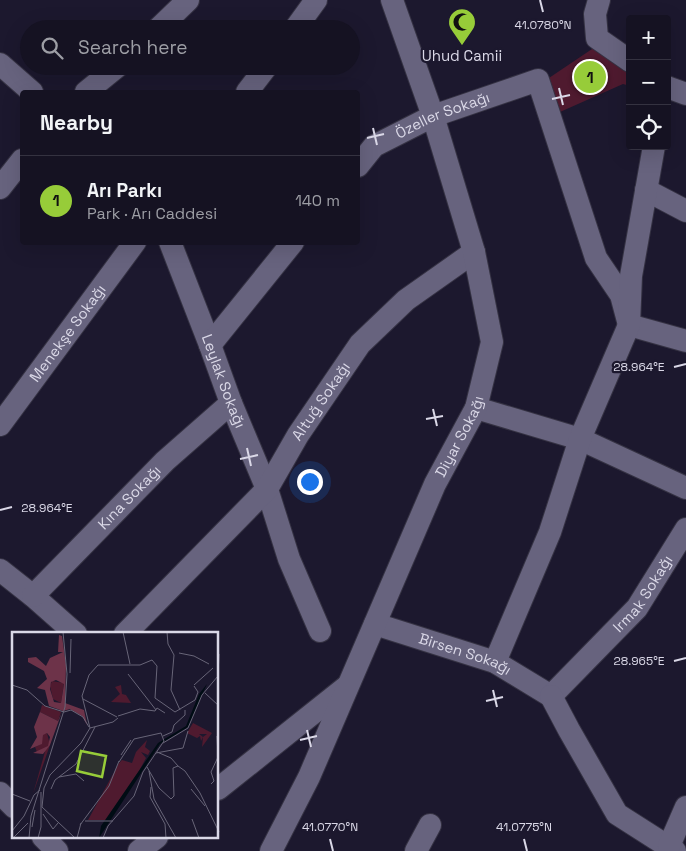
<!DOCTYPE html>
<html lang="en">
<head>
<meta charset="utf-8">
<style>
	:root { --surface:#151222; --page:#22202f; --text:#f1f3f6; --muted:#9d9ea5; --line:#343240; --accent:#97cc39 }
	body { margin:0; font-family:"Space Grotesk",sans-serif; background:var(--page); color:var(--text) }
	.controls { position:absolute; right:15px; top:15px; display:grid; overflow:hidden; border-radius:5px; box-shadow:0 5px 20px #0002 }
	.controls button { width:45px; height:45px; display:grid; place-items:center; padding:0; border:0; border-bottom:1px solid var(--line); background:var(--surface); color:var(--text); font:25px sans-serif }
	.you { position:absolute; left:309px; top:481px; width:18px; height:18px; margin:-12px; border:4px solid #fff; border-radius:50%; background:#1a73e8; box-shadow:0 0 0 8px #1a73e833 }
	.badge { display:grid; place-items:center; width:32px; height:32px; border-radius:50%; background:var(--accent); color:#111; font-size:16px; font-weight:700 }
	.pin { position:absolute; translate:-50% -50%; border:2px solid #fff; box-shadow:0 1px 5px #0006 }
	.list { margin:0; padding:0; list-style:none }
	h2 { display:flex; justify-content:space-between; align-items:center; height:65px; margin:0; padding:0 20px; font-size:21px }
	h2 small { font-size:16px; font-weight:400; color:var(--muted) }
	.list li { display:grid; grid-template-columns:32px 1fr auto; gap:15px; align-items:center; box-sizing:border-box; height:90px; padding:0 20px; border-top:1px solid var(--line) }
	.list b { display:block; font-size:19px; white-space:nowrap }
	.list p { margin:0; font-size:16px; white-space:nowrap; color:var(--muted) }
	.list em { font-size:16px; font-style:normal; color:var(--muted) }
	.icon { flex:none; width:28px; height:28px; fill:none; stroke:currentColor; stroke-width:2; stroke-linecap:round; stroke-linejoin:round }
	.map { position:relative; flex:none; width:686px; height:851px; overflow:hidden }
	.search { position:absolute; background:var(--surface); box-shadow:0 5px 20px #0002; left:20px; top:20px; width:340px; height:55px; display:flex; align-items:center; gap:12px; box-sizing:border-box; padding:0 18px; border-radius:28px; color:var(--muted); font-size:19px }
	.panel { position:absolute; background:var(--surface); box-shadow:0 5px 20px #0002; left:20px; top:90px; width:340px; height:155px; border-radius:5px }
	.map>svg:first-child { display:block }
	.green { fill:#4f1a2f }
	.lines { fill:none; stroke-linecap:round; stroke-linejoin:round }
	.minor-casing { stroke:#353243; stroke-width:24 }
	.minor { stroke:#67637e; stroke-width:22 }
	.ticks { fill:none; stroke:#dad8e7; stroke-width:2 }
	.labels { text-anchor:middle; stroke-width:4.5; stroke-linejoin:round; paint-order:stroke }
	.poi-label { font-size:15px; fill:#dad8e7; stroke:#1c182e }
	.street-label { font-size:15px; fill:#dad8e7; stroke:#1c182e }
	.inset-road { fill:none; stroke:#686578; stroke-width:1 }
	.view { fill:#97cc39; fill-opacity:0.15; stroke:#97cc39; stroke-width:2.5 }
	.inset-edge { fill:none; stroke:#dad8e7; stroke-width:2.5 }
	.ticks-label { font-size:12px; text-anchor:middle; fill:#dad8e7; stroke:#1c182e; stroke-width:4.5; stroke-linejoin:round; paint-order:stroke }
</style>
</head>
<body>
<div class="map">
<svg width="686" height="851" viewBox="0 0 686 851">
	<rect width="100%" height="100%" fill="#1c182e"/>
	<!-- green -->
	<path class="green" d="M598,45L630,75V86L623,84L560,112L546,80Z"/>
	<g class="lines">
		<!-- minor casing -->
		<g class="minor-casing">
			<g id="minor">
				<path d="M599,0L595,14L597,38L630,61"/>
				<path d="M158,29L188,0"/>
				<path d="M295,29L316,0"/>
				<path d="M0,64L32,92"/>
				<path d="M667,87L686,94"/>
				<path d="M86,92L118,66"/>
				<path d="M247,92L267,66"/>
				<path id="s1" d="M358,166L374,146L433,116L538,80L596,258L621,295L629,325L686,341"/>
				<path d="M0,188L22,160"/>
				<path d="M646,190L686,211"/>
				<path id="s2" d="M170,242L210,345L231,403L267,489L289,559L320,631"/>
				<path d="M210,345L293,242"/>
				<path d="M476,408L580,439L686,488"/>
				<path id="s3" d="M0,425L135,242"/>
				<path d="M0,570L33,596L76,634"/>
				<path id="s4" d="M33,596L165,461L231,403"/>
				<path id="s5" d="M375,624L495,662L551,696"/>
				<path id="s6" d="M125,634L267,489L298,435L360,344L406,300L474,252"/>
				<path d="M495,662L550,532L580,439L629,325L631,276L654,146"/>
				<path id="s7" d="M551,696L637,608L686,529"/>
				<path d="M551,696L569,730L617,814L675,851"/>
				<path d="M218,789L346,687"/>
				<path d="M0,793L14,807"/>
				<path d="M43,837L57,851"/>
				<path d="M669,846L686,807"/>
				<path d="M139,851L157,837"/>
				<path id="s8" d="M271,851L309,777L435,484L476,408L492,342L474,252L433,116L392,0"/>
				<path d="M416,851L430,825"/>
			</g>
		</g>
		<!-- minor -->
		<use href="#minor" class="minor"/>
	</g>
	<!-- ticks -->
	<path class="ticks" d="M540,0L543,12M559,88L563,105M552,99L570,95M373,128L377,145M367,138L384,134M674,367L686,364M433,409L437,426M426,419L443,416M247,448L251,466M240,459L258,455M0,510L12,507M674,661L686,658M493,690L497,707M486,701L503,697M307,730L311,747M300,740L317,736M330,839L333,851M524,839L527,851"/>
	<!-- icons -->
	<defs>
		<g id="mosque-pin" transform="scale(1.4375)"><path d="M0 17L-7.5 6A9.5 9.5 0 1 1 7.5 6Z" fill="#97cc39" stroke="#1c182e"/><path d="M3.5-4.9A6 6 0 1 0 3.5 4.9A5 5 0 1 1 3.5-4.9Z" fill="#111"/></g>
	</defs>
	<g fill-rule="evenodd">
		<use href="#mosque-pin" x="462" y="22"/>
	</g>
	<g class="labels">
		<!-- poi labels -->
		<g class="poi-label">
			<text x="462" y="61">Uhud Camii</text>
		</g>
		<!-- street labels -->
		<g class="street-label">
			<text dy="5" stroke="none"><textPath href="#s1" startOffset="101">Özeller Sokağı</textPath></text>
			<text dy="5" stroke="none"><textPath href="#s3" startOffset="114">Menekşe Sokağı</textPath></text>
			<text dy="5" stroke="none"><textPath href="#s2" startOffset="149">Leylak Sokağı</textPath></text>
			<text dy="5" stroke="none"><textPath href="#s6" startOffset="306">Altuğ Sokağı</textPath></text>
			<text dy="5" stroke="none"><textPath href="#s8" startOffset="456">Diyar Sokağı</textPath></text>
			<text dy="5" stroke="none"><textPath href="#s4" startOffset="138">Kına Sokağı</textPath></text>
			<text dy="5" stroke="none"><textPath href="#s7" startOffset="138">Irmak Sokağı</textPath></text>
			<text dy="5" stroke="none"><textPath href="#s5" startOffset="95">Birsen Sokağı</textPath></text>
		</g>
	</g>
	<!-- overview -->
	<g transform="translate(12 632)">
		<rect width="206" height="206" fill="#1c182e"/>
		<path d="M40,49L52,51L49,71L41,67L38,54ZM109,53L110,62L114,63L119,71L99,70L108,62L103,55ZM30,73L49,80L46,89L28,80ZM181,91L200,101L190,115L191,105L195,102H187L191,105L189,109L188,104L185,106L175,101ZM35,101L38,113L21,162L34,116L25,120L23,115L29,112L31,102ZM135,108L133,115L138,119L136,123L129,120L134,126L127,139L94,188H76L107,131L110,128L120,131L124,120Z" fill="#4f1a2f"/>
		<path d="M47,3L50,4L54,33L53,71L72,78L75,93L70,84L58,77L51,79L37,74L33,58L25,56L35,47L32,39L16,30V26L24,25L34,34L38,26L51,20H46ZM44,48L52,52L49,71L42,70L38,57L39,50ZM28,80L46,89L50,80L38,113L31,122L21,121L36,114L38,105L35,101L31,103L30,112L18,117L25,105L22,95Z" fill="#6d3349" fill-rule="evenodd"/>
		<path d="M195,52L176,95L148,112L87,206L89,194L146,111L174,94L187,62Z" fill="#000c14"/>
		<path class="inset-road" d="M111,0L118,32M155,0L156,12L162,23L159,58L168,78M167,21L182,24L197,32M58,41L59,7M116,42L144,78M0,53L15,58L33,74L52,80L59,78L71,85L77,95M182,53L201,36M182,54L186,60L183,68M193,61L207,74M71,67L105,85M163,80L183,68M106,84L128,77L143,79L145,76L153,81M78,96L101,90L106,86M78,96L70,64L77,43L86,33H128L140,28L145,34L143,66L163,80M151,104L160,100L162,93L173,83V78M151,111L176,96L190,63L206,44L207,22M171,116L176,99M145,120L159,126L166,134M144,121L171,116M109,123L119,108M135,135L147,156L159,167L162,164L161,136L166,134L173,139L188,161L207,200M137,139L142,167L164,206M47,145L64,142L72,149M199,152L202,149L199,140L206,125L205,104M139,155L138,165L153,192L154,206M32,156L30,175L63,206M32,156L38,143L69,111L78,96M39,157L43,148L64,132L83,95M179,157L193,174M0,162L18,169M31,182L41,197L46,191M180,187L187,206M73,189H101M68,193L97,154L107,129M20,195L23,178M0,199L12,184L22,163L28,158M1,206L16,191M17,206L19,184L53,75L55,42L51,0M26,206L29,195V160M65,206L69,191M91,206L96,194L122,164L131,140L152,109L149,101L122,107L107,130"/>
		<path class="view" d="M69,119L94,124L90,145L65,139Z"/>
		<rect width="206" height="206" class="inset-edge"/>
	</g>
	<g class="ticks-label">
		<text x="543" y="29">41.0780°N</text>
		<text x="639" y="371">28.964°E</text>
		<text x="47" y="512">28.964°E</text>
		<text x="639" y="665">28.965°E</text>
		<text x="330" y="831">41.0770°N</text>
		<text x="524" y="831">41.0775°N</text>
	</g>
</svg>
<div class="controls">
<button>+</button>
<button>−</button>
<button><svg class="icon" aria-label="locate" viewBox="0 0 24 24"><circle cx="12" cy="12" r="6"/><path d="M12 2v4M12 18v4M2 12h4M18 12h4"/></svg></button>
</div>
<div class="you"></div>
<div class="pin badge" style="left:590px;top:77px">1</div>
<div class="search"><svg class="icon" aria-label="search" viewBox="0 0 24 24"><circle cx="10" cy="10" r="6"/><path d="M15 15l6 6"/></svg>Search here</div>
<section class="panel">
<h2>Nearby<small></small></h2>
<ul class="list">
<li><span class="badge">1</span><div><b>Arı Parkı</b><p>Park · Arı Caddesi</p></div><em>140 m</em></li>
</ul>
</section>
</div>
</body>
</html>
